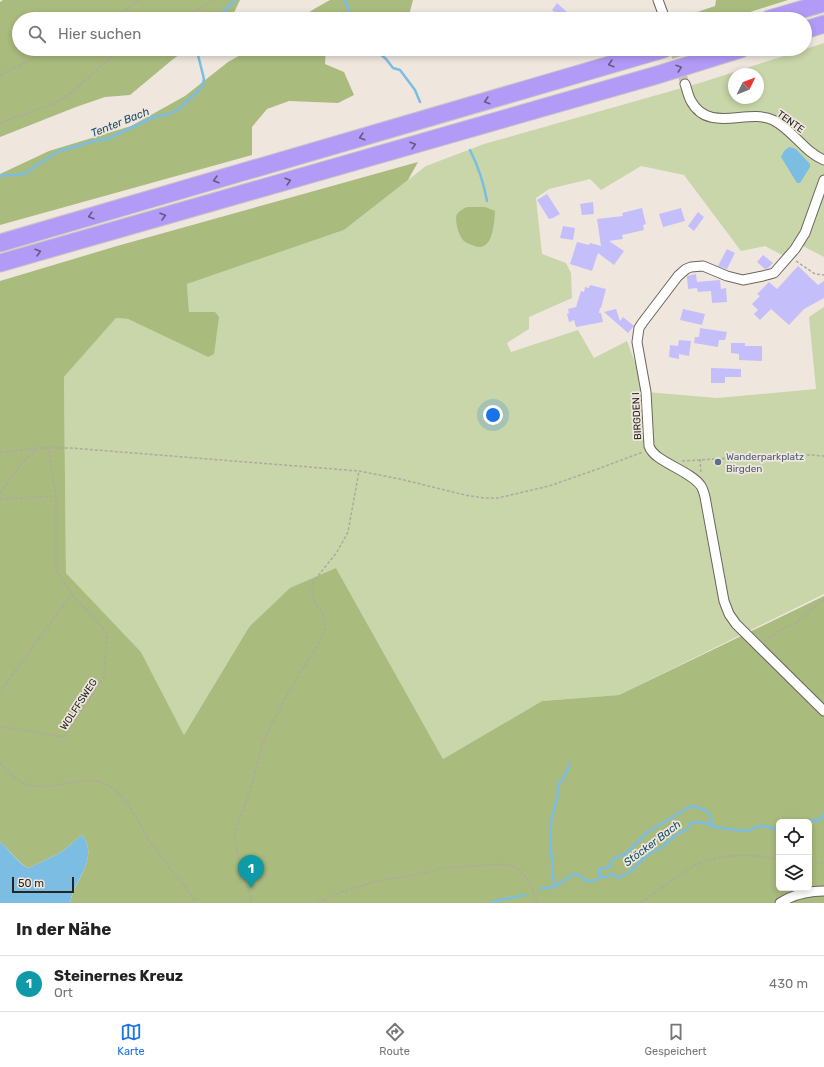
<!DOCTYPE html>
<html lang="de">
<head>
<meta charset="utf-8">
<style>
	:root { --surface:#fff; --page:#f6f6f6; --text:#222; --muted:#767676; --line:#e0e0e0; --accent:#1a73e8 }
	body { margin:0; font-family:Rubik,sans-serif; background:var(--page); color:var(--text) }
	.controls { position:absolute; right:12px; bottom:12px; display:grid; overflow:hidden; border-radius:6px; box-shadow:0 2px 6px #0003 }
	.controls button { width:36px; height:36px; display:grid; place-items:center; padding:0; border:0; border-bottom:1px solid var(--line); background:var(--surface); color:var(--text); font:20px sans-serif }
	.compass { position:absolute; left:728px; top:68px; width:36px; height:36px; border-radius:50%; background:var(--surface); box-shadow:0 2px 6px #0003; rotate:47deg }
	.scale { position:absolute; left:12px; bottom:10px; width:62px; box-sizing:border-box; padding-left:4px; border:2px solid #282521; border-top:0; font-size:11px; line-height:14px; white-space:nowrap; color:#282521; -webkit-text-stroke:3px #efe7de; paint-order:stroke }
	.you { position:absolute; left:493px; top:415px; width:14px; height:14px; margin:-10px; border:3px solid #fff; border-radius:50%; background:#1a73e8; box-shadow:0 0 0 6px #1a73e833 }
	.badge { display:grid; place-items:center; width:26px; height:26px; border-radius:50%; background:var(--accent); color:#fff; font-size:13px; font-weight:700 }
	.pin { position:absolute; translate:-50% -33px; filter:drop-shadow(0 1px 2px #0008) }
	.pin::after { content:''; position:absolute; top:21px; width:14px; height:12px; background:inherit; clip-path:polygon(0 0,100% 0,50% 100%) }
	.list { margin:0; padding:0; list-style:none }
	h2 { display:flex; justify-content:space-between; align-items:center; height:52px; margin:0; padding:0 16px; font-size:17px }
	h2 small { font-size:13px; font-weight:400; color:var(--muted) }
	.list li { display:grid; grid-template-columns:26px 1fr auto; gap:12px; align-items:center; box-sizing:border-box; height:56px; padding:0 16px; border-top:1px solid var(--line) }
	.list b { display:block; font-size:15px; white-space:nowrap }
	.list p { margin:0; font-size:13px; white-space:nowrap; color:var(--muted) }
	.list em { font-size:13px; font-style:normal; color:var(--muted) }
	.icon { flex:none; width:22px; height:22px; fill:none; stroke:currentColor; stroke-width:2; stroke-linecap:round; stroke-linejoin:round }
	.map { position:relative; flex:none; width:824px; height:903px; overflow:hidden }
	.search { position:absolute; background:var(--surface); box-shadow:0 2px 6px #0003; left:12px; right:12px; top:12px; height:44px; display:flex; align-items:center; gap:10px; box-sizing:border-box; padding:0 14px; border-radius:22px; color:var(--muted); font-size:15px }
	.sheet { height:108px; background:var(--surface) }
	nav { display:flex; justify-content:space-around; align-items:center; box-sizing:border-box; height:56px; border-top:1px solid var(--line); background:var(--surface); font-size:11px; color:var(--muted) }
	nav a { display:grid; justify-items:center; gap:2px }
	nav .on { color:var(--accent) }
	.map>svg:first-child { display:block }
	.green { fill:#c8d6a9; fill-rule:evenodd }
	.forest { fill:#a9bb7d; fill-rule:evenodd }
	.water { fill:#7cbde3 }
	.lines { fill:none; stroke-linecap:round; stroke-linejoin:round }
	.stream { stroke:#7cbde3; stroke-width:2.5 }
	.building { fill:#c4befb }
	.minor-tunnel { stroke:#c7c0b8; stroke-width:9; stroke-dasharray:9 4.5; stroke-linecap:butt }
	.minor-casing { stroke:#6c655d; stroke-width:11 }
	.motorway-casing { stroke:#c7c6c5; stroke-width:19 }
	.path { stroke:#afa9a2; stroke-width:1.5; stroke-dasharray:3 2; stroke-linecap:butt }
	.minor { stroke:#fff; stroke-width:9 }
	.motorway { stroke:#b29bf7; stroke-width:17 }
	.oneway { stroke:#665a81 }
	.service-dot { fill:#5c6f8a; stroke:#efe7de; stroke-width:1.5 }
	.labels { text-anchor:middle; stroke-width:3.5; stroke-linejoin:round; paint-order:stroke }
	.street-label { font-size:10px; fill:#282521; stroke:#efe7de }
	.service-label { font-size:10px; fill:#4e5e75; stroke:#efe7de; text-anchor:start }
	.water-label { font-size:11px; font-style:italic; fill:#194c66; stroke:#efe7de }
</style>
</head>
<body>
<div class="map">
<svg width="824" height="903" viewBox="0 0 824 903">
	<rect width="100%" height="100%" fill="#efe7de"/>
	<!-- green -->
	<path class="green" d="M824,43V257L795,242L784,256L765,246L741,251L684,175L641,166L601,190L590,179L549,189L536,198L542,254L566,263L571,273L572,298L529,317V329L507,343L511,352L578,330L594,358L627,341L646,392L717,398L816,389L809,317L824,307V594L619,695L542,701L443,759L336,568L249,627L184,735L141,652L66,573L64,377L116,318L128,319L208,357L215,312H189L187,284L344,230L426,166L484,144L703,82ZM734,74H758V98H734Z"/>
	<!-- forest -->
	<path class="forest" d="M3,0H240L232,17L230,19H19V49H187L172,60L130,95L105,97L76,107L0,137V2Z
		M330,0H413L408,19H298L314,9Z
		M716,0H788L728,19H676L715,6Z
		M251,49H326L325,64L344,72L354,95L338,103L289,101L267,109L252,127V155L0,225V174L49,151L131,126L185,96L228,62Z
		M418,162L408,180L344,230L187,284L189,312H215L219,317L214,354L208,357L128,319L116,318L64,377L66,573L141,652L184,735L249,627L290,588L336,568L443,759L542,701L619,695L824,596V903H70C74,881 100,857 82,835L60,853L29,868C21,866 9,849 0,842V281L117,246ZM779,822H809V888H779Z
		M467,207H485L495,211C494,224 493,255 472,245C470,244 466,243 464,241C459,237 454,220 457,214C459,211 463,209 467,207Z"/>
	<!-- water -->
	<path class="water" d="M789,147L796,149L810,164V167L800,183H797L781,157L784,151Z
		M82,835C100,858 74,880 70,903H0V842C9,849 20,866 29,868L60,853Z"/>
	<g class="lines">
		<!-- stream -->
		<path class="stream" d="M345,0L352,19
			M216,19L235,0
			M374,49L386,59L393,68L400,70L415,90L420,102
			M470,150C478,166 484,184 487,201
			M0,176C8,174 16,176 24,174L57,152L97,140H105L154,117L169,114L179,109L202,87L204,79L198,55L196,52L190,49
			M809,822L814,820L819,821L824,814
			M601,877H607L609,875L612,874L618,878L631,871L647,855L661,848L675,836L687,829L691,823L697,822L706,823L713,826
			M554,886L555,881L552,876L553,869L550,842L551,822L558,793V784C564,780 568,771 569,763
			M540,889L554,887L574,874L579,875L586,881L597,880L601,877L599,872L600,869L610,867V863L613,859L625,854L648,832L691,806C697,808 706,808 709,814C712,819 709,820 714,827L736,830L748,831L756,827L764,826L779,830
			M493,903L495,901L525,895"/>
	</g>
	<!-- building -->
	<path class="building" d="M557,3L567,12L562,19L552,10Z
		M547,194L560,214L553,218L549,219L537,200Z
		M593,202L594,214L582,215L580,204Z
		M642,208L646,224L643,225L644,230L622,235L623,239L609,241L624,251L614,265L598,253L592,271L570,264L577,242L589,245L590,243L601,246L597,219L623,216L622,213Z
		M681,208L685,221L663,227L659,214Z
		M698,212L704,217L694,231L688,226Z
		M563,226L575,228L573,240L560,238Z
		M727,249L735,253L727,269L718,266Z
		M763,255L773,263L768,268L765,269L757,262Z
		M798,266L818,285L824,281V298L804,309L789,325L771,309L760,320L754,314L758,310L752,304L760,296L757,294L769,282L777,289Z
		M696,274L697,282L720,280L721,289L726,288L727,302L712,303L711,291L698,292L697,288L688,289L687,276Z
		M590,285L606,289L601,308H600L599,313H601L603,322L576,327L574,320L569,322L567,314L569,313L568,309L576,307L581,291L584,292L585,287L589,288Z
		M616,309L620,321L623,317L634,326L628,333L604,312Z
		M683,309L705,314L702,325L680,320Z
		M700,328L727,332L725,340H719L718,347L694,343L695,337H699Z
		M679,340L691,341L689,356L679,354V359L669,357L670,345L678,346Z
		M731,343H745V346H762V361L739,360V354L731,353Z
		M711,368L741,369V377H725V383H711Z"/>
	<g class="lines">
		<!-- minor-tunnel -->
		<path class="minor-tunnel" d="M674,49L685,84"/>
		<!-- minor casing -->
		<g class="minor-casing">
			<path id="minor" d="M658,0L665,19
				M685,84C687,89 688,96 691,101C709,134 747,108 773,120C793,130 804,152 824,160
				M824,180L805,233L795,249L774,273L763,276L743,280L727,276L703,266L691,267L686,269L678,276L643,322L639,328L637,342L646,392L649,446C654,462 690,470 701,486C703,489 704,493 705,497L724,601L729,614L736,624L824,711
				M780,903C794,894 808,891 824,891"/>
		</g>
		<!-- motorway casing -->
		<g class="motorway-casing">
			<path id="motorway" d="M769,19L824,3
				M805,30L824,24
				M0,243L664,49
				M0,263L657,75L741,49"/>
		</g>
		<!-- path -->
		<path class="path" d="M113,19L139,0
			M179,19L215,0
			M0,75L52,49
			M0,123L55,103C81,89 98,65 122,49
			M796,261L815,274L824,275
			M0,452L38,448H71L359,471L400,479L465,495L484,498H498L549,486L595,470L643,452
			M700,459L701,474
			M682,461L798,454L824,456
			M0,493L21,464L38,448
			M0,499L56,496
			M764,641L780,630L794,624L824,599
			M0,692L72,594
			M0,726L64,737L104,677L107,633L72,594L56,570V496L48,448
			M0,762C5,768 9,773 15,778C47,801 78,768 109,786C129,797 137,822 149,840C164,861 181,882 197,903
			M809,862L824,864
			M252,903L237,852L234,837L238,823L251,788L262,745L266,735C277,713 289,691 302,670C310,657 322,642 325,627C328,611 305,602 314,581L337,552L348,532L359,471
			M318,903L341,892L377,881L420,874L445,868L501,864L514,866L524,874L530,884L538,903
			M641,903L688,869C719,852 746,854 779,859"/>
		<!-- minor -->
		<use href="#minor" class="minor"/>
		<!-- motorway -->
		<use href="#motorway" class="motorway"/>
	</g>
	<!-- one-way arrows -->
	<defs><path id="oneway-chevron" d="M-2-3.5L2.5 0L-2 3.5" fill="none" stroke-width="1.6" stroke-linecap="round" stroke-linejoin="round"/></defs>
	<g class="oneway">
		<use href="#oneway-chevron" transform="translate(611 64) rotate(164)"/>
		<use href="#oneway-chevron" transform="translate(679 68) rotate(-19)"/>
		<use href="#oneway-chevron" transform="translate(487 101) rotate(164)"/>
		<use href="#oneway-chevron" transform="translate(362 137) rotate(164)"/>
		<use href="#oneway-chevron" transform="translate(413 145) rotate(-16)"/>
		<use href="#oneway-chevron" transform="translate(216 180) rotate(164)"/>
		<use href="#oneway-chevron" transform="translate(288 181) rotate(-16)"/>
		<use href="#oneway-chevron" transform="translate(91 216) rotate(164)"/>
		<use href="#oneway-chevron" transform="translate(163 216) rotate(-16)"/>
		<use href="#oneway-chevron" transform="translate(38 252) rotate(-16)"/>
	</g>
	<!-- markers -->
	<circle class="service-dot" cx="718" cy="462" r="4"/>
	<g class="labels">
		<!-- street labels -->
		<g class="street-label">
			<text transform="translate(791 121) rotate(36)" y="4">TENTE</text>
			<text transform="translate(636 416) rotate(-93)" y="4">BIRGDEN I</text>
			<text transform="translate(78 704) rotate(-57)" y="4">WOLFFSWEG</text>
		</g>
		<!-- service labels -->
		<g class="service-label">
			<text x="726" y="460">Wanderparkplatz<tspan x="726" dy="12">Birgden</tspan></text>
		</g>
		<!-- water labels -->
		<g class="water-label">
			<text transform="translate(120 122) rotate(-22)" y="4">Tenter Bach</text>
			<text transform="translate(652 843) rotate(-37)" y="4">Stöcker Bach</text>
		</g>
	</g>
</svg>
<div class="controls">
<button><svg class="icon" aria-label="locate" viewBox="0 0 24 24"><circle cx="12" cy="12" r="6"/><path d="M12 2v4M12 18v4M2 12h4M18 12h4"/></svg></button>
<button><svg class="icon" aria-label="layers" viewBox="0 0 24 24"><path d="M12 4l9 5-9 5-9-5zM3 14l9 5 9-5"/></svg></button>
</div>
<svg class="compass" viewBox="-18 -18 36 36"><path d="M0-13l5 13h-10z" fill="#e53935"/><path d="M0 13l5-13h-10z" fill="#767676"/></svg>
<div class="scale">50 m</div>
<div class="you"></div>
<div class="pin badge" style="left:251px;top:888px;background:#0f9aa8">1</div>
<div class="search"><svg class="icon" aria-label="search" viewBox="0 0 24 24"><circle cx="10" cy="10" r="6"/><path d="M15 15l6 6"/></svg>Hier suchen</div>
</div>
<section class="sheet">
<h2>In der Nähe<small></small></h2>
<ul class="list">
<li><span class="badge" style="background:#0f9aa8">1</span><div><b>Steinernes Kreuz</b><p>Ort</p></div><em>430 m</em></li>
</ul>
</section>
<nav>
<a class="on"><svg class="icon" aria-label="map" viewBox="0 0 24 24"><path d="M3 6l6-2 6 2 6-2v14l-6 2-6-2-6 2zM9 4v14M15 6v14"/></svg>Karte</a>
<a><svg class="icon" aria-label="directions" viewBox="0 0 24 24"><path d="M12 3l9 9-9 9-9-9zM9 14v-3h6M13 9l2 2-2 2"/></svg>Route</a>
<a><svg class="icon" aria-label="saved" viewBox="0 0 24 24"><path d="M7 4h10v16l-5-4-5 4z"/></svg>Gespeichert</a>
</nav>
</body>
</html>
